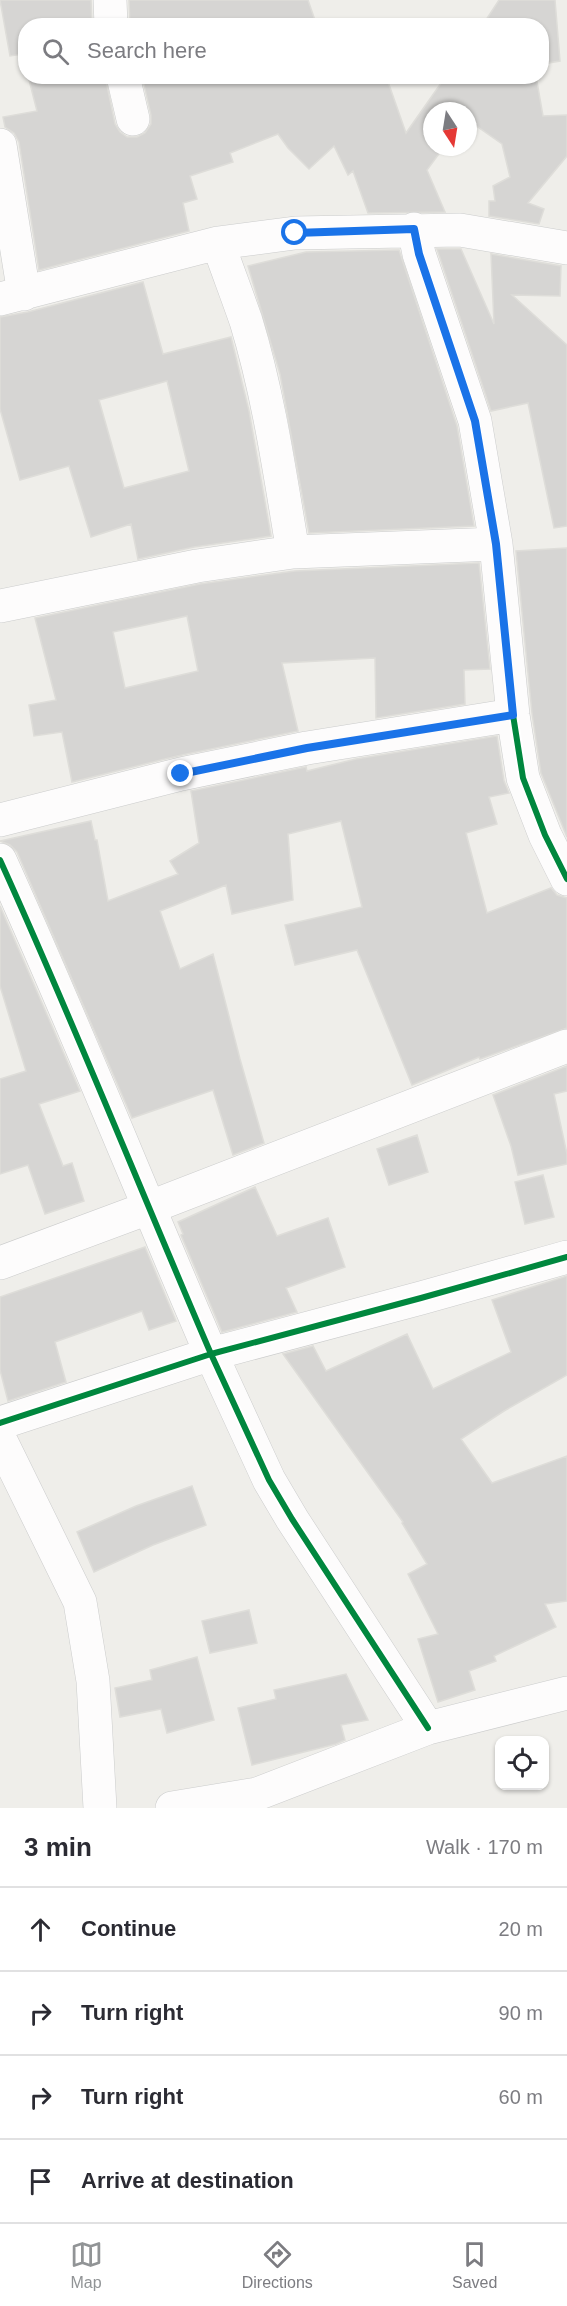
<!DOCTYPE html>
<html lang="en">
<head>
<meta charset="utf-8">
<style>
	:root { --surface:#fff; --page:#f2f2f3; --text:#2b2b33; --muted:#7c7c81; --line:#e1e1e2; --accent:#919496 }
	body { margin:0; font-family:Arial,sans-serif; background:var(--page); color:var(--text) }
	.controls { position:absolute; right:18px; bottom:18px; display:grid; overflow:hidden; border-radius:12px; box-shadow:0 2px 4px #0004 }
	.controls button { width:54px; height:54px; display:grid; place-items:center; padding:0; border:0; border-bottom:2px solid var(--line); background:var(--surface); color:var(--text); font:30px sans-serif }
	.compass { position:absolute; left:423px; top:102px; width:54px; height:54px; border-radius:50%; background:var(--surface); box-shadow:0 2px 4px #0004; rotate:168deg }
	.stop { position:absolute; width:18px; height:18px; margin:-14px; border:4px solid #1a73e8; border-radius:50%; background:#fff }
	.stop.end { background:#1a73e8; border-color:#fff; box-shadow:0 2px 6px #0008 }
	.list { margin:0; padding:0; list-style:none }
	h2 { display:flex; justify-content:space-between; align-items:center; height:78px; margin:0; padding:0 24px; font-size:26px }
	h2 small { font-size:20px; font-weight:400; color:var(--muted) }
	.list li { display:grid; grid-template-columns:39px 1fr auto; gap:18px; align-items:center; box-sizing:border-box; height:84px; padding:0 24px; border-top:2px solid var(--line) }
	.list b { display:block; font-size:22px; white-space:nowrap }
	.list em { font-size:20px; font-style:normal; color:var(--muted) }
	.icon { flex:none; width:33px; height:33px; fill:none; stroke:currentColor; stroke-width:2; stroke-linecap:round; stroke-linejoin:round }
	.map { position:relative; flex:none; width:567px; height:1808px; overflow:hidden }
	.search { position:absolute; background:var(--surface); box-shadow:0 2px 4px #0004; left:18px; right:18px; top:18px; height:66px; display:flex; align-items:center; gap:15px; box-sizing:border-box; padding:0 21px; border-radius:24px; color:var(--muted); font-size:22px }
	.sheet { height:414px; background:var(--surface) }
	nav { display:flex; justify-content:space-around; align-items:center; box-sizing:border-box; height:84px; border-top:2px solid var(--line); background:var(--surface); font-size:16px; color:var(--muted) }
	nav a { display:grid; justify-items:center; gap:3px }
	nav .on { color:var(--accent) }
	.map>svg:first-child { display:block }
	.building { fill:#d6d5d3; stroke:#deddd9; stroke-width:1.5; fill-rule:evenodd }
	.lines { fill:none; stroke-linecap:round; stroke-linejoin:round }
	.street-casing { stroke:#cbcccc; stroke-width:34 }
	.street { stroke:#fdfcfc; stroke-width:33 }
	.cycleway-casing { stroke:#fff; stroke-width:10 }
	.cycleway { stroke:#00873e; stroke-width:6 }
	.route { stroke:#1a73e8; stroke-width:8 }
</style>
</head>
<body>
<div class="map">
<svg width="567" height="1808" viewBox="0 0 567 1808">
	<rect width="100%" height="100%" fill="#efeeea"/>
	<!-- building -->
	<path class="building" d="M0,0H91L92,26H26V64L23,54L10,56Z
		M129,0H308L317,26H130Z
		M499,0H555L560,61L542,64V26H482Z
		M28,76H105L115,124L120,132L127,137H137L145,133L151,124V115L142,76H386L406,133L446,76H536L543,116L567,115V156L528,203L544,209L539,224L489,216V201H495L493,186L510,177L502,144L468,120V111H432V147H444L427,170L445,212L368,213L353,171L348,175L334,146L309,169L288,148L278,134L230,153L233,162L190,176L197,199L183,203L189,231L39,270L19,142L14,133L5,127L3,117L37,111Z
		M437,249H461L494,324L491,254L561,266L560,296L512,295L567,345V526L554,528L528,403L491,411Z
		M399,250L457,426L474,526L309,533L280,374L248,266L306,252Z
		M143,282L163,354L231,337L249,411L271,536L194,547L138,559L131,524L91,537L69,466L20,480L0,409V317L28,312ZM167,381L189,471L124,488L99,400Z
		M567,548V837L541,773L532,713L516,551Z
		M479,563L490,669L464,670L465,704L376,718L375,658L282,663L298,731L177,756L72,782L62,732L34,736L29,705L56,700L35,618L200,584L295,571ZM187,616L198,671L125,688L113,632Z
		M497,736L504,781L509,793L489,797L497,824L466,833L487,913L551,888L557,895L567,898V1028L480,1059L479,1057L412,1085L357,950L295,965L285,925L362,907L341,821L288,834L293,900L232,914L226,885L160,911L180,969L213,954L240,1059L264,1143L233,1155L213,1090L132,1118L17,852L10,845L0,841L91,821L95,840H97L108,901L178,874L170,861L199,843L191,791L306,767L307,771L356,759Z
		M0,906L80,1091L39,1104L63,1166L72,1163L84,1201L45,1214L28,1165L0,1174V1079L26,1071L0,986Z
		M567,1066V1091L554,1094L567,1154V1164L518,1175L511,1146L493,1095Z
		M417,1135L428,1172L389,1185L377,1149Z
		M543,1175L554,1217L525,1224L515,1182Z
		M255,1187L277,1236L328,1218L345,1267L286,1288L297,1312L222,1332L181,1235L183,1234L178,1222Z
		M145,1247L176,1321L149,1330L142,1311L55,1342L66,1382L8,1401L0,1370V1297Z
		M567,1276V1375L504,1411L461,1439L492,1483L567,1456V1601L545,1604L556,1627L494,1656L496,1661L469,1671L475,1690L438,1702L418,1639L438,1634L408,1574L427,1564L402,1523L403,1522L283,1354L313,1346L326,1371L407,1334L433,1389L511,1352L492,1300Z
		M192,1486L206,1525L153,1545L94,1572L77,1532L136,1506Z
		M249,1610L257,1643L210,1653L202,1621Z
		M197,1657L214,1720L167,1733L161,1709L120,1717L115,1688L152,1680L150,1670Z
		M346,1674L368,1720L341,1725L345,1740L336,1744L252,1765L238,1708L276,1699L274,1690Z"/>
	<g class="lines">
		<!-- street casing -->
		<g class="street-casing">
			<path id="street" d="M110,0L111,26
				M123,76L133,119
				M0,145L24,294
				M414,229L419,254L475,421L496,544L513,715L523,778L545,835L567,879
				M218,243C227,269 237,295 246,321C269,396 280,475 293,552
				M0,299L218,243L295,233L460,230L567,248
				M0,606L197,566L293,552L496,544
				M0,820L181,774L307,748L513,715
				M0,860C74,1023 140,1189 211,1354L421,1298L567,1257
				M0,1263L148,1208L567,1046
				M0,1423L211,1354L269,1480L292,1519L428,1728
				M0,1439L80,1602L93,1681L100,1808
				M172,1808L257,1794L428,1728L567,1693"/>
		</g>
		<!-- street -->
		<use href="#street" class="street"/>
		<!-- cycleway casing -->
		<g class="cycleway-casing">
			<path id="cycleway" d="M414,229L419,254L475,421L496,544L513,715L523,778L545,835L567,879
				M0,860C74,1023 140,1189 211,1354L421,1298L567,1257
				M0,1423L211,1354L269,1480L292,1519L428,1728"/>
		</g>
		<!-- cycleway -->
		<use href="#cycleway" class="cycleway"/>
	</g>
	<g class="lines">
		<!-- route -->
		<path class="route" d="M181,774L307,748L513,715L496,544L475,421L419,254L414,229L295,233"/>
	</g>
</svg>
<div class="controls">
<button><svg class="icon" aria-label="locate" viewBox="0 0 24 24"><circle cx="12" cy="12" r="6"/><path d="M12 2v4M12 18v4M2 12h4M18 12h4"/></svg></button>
</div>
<svg class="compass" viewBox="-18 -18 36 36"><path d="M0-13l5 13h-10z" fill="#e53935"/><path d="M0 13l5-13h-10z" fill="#7c7c81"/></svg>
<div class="stop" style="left:295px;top:233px"></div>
<div class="stop end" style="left:181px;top:774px"></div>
<div class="search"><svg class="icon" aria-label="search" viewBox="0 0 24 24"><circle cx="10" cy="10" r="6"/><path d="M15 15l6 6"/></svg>Search here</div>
</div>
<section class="sheet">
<h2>3 min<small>Walk · 170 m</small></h2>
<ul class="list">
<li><svg class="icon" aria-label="ahead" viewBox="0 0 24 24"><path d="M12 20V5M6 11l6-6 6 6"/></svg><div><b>Continue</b></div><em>20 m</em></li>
<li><svg class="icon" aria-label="right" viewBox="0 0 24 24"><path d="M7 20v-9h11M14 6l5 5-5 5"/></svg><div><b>Turn right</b></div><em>90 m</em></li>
<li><svg class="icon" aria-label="right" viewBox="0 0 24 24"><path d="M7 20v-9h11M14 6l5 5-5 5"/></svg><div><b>Turn right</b></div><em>60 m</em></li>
<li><svg class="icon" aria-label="arrive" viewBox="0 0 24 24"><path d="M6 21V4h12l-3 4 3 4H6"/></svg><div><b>Arrive at destination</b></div></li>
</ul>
</section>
<nav>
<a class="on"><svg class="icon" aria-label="map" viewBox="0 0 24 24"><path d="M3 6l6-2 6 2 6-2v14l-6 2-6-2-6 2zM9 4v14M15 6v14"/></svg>Map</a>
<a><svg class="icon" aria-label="directions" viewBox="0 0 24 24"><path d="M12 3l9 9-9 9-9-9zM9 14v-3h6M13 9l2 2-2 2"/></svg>Directions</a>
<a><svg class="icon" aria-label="saved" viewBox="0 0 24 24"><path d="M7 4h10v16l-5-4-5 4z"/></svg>Saved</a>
</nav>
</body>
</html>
